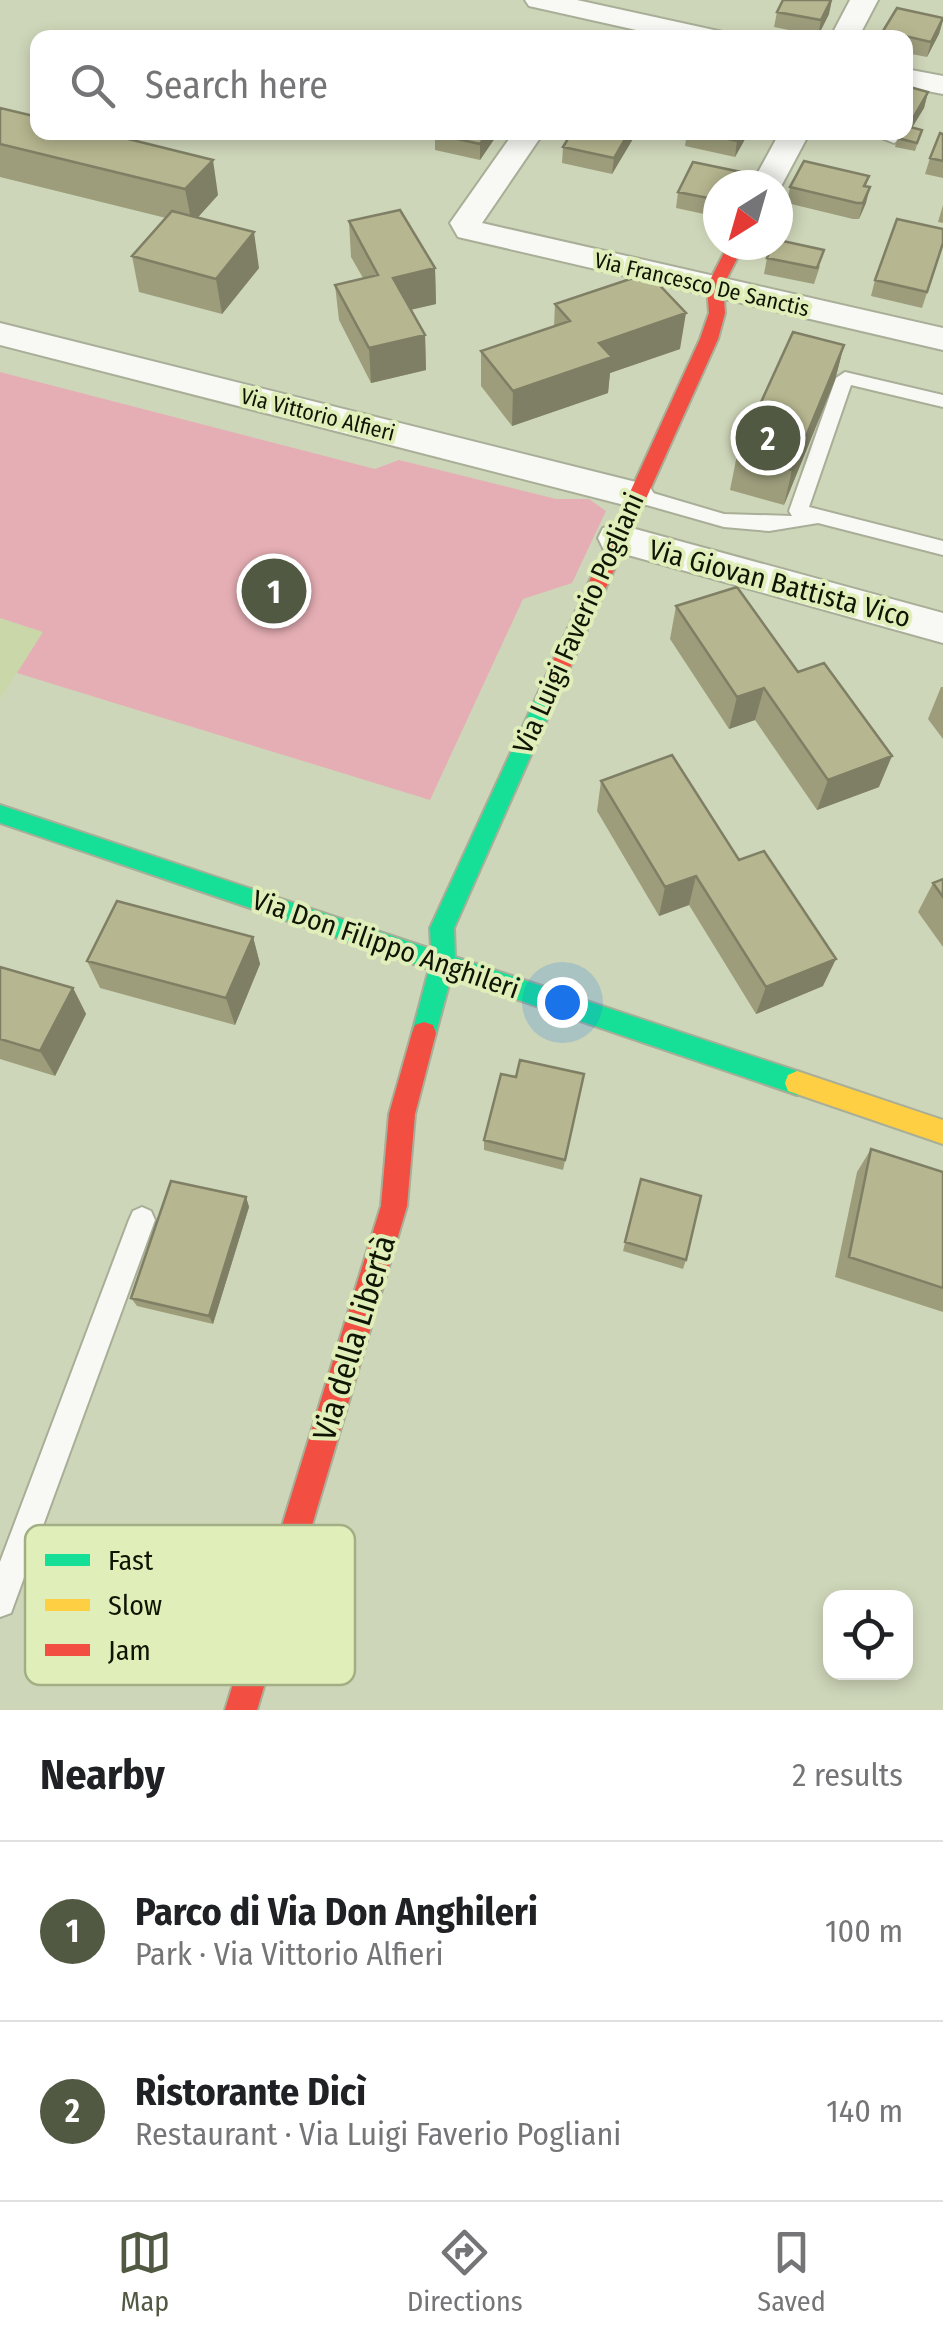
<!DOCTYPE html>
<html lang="en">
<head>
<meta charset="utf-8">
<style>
	:root { --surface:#fff; --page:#f2f2f2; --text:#202124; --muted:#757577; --line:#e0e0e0; --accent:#525943 }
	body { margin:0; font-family:"Fira Sans Condensed",sans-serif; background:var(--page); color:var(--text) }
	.controls { position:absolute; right:30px; bottom:30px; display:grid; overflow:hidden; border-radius:20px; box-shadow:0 5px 15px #0003 }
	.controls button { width:90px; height:90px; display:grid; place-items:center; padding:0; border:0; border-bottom:2px solid var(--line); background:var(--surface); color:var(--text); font:50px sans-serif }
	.compass { position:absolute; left:703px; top:170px; width:90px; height:90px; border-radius:50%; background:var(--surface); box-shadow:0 5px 15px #0003; rotate:217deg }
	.you { position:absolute; left:562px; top:1002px; width:35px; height:35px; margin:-25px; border:8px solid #fff; border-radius:50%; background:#1a73e8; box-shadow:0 0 0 15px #1a73e833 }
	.badge { display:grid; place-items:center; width:65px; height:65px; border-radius:50%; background:var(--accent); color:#fff; font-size:32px; font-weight:700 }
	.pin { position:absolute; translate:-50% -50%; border:5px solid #fff; box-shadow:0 2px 10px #0006 }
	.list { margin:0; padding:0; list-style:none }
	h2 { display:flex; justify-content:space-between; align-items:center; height:130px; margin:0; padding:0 40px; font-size:42px }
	h2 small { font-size:32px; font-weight:400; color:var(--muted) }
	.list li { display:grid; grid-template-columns:65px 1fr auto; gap:30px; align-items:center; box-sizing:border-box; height:180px; padding:0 40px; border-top:2px solid var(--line) }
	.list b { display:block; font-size:38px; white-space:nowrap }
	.list p { margin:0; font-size:32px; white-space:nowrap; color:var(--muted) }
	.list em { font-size:32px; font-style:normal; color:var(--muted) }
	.icon { flex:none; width:55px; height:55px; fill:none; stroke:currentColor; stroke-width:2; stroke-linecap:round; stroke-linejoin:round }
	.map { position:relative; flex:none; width:943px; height:1710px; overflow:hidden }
	.search { position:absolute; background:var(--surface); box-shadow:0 5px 15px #0003; left:30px; right:30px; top:30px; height:110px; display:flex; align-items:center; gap:25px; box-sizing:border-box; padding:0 35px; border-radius:20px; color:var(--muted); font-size:38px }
	.sheet { height:490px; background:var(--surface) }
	nav { display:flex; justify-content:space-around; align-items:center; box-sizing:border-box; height:140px; border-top:2px solid var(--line); background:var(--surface); font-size:28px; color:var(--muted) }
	nav a { display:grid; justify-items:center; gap:5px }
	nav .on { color:var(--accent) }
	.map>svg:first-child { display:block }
	.built { fill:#cad7a9 }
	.green { fill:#e5aeb4 }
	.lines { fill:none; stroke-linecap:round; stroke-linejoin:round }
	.lane-casing { stroke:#a8ae97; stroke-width:4 }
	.street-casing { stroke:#a8ae97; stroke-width:4 }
	.fast-casing { stroke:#a8ae97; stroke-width:4 }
	.slow-casing { stroke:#a8ae97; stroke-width:4 }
	.jam-casing { stroke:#a8ae97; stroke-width:4 }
	.lane { fill:#f8f9f4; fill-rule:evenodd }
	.street { fill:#f8f9f4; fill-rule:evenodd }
	.fast { fill:#16e098; fill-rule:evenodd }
	.slow { fill:#ffcf43; fill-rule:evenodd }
	.jam { fill:#f24e42; fill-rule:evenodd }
	.wall { fill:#9d9d7c }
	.shaded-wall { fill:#7f7f65 }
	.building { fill:#b6b690; stroke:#7f7f65; stroke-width:2.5 }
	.labels { text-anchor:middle; stroke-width:8; stroke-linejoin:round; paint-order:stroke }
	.far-street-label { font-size:22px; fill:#101503; stroke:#e0efba }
	.street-label { font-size:28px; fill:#101503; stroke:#e0efba }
	.near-street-label { font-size:32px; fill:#101503; stroke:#e0efba }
	.key { fill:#e0efba; stroke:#a2ae83; stroke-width:2.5 }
	.key-label { font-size:28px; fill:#101503 }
</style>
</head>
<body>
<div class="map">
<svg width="943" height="1710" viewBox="0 0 943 1710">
	<rect width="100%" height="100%" fill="#ced6b9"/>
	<!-- built -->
	<path class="built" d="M0,618L44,631L0,699Z"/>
	<!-- green -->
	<path class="green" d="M0,372L375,469L399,460L556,499H589L606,511L572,583L523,599L430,800L17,673L43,632L0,618Z"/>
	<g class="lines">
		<!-- lane casing -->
		<g class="lane-casing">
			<path id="lane" d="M866,132H891L902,138L894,143Z
				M845,372L943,395V407L851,385L809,507L943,541V555L818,523L769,531L724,527L629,500L627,495L636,488L724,514L792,516L789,511L836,378Z
				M142,1207L151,1211L155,1220L15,1602L11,1613L0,1617V1562L129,1220L133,1211Z"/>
		</g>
		<!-- street casing -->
		<g class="street-casing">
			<path id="street" d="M525,0H577L723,32L727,38H672L529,6Z
				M850,0H878L858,38H830Z
				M906,69L943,76V94L906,87Z
				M514,132H544L482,223L943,328V350L458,237L450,223Z
				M780,132H810L778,192V185H751Z
				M0,323L636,482L649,486L655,495L649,504L636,508L0,345Z
				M617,524L943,613V643L603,548L598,538L603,528Z"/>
		</g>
		<!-- fast casing -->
		<g class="fast-casing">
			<path id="fast" d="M557,666L567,674L454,928L455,957L797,1071L806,1075L809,1083L806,1091L797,1095L451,977L436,1033L433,1041L424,1044L415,1041L412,1033L429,969L0,823V805L431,949L430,928L547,674Z"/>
		</g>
		<!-- slow casing -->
		<g class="slow-casing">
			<path id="slow" d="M797,1071L943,1120V1144L788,1091L785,1083L788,1075Z"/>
		</g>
		<!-- jam casing -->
		<g class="jam-casing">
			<path id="jam" d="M728,245H744L723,286L725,313L718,339L567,674L557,682L550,680L547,674L700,339L709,313L707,286Z
				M424,1022L433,1025L436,1033L415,1114L407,1206L257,1710H225L381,1206L389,1114L412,1033L415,1025Z"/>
		</g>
		<!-- lane -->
		<use href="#lane" class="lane"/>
		<!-- street -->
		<use href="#street" class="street"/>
		<!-- fast -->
		<use href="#fast" class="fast"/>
		<!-- slow -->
		<use href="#slow" class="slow"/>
		<!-- jam -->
		<use href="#jam" class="jam"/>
	</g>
	<!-- wall -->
	<path class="wall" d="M777,12L829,14L818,36L774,27Z
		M943,21L939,34L927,57L906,53V38H882L883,31Z
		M906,86L928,92L924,108L912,128L922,130L915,151L895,147L899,132H906Z
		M0,108L218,195L197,218L259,268L222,314L139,292L132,256L166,218L0,177Z
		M637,132L612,174L562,163L563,147Z
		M687,132H749L735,157L685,146Z
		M435,134L497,135L480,160L435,150Z
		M943,134V178L925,174L930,158Z
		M741,172L739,185H718V217L676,208L678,192Z
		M869,176L866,186V203L859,219H853L787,203L790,187Z
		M943,205V223L938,222Z
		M349,221L435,268L436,304L411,310L425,335L426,370L371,383L339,320L335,285L363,278L351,257Z
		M943,244L922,308L871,296L875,280Z
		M767,258L820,266L814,284L764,274Z
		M555,304L680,349L610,373L608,393L512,426L481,386V351L554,327Z
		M844,345L835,380L784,505L730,490L737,455Z
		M676,606L798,672L879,787L817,810L755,720L729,729L670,639Z
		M941,687H943V739L928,719Z
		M601,781L739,860L823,986L756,1014L689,905L659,916L597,811Z
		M943,879V947L918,912L933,883Z
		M253,937L260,964L235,1025L100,988L87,961Z
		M0,967L73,988L86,1014L55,1076L0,1059Z
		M584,1074L563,1170L484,1150V1140L516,1077Z
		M871,1149L943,1172V1312L835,1277L857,1172Z
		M641,1179L686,1260L683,1269L623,1251Z
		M246,1197L249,1207L213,1324L137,1306L131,1298Z"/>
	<!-- shaded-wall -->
	<path class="shaded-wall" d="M832,0L829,14L818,36L821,20Z
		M943,19L939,34L927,57L931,42Z
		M928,92L924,108L908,134L913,118Z
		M488,132H497V135L480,160V144Z
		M629,132H637L612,174L614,158Z
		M742,132H749L735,157L737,141Z
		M213,160L218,195L192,224L185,189Z
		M870,187L866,203L859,219L863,203Z
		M254,232L259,268L222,314L216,279Z
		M435,268L436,304L395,313L393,278Z
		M686,313L680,349L610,373L608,393L512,426L513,391L599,343Z
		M425,335L426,370L371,383L369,348Z
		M844,345L835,380L784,505L792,470Z
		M764,688L755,720L729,729L737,697Z
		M892,756L879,787L817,810L828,780Z
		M696,876L689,905L659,916L665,887Z
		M253,937L260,964L235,1025L226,998Z
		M836,959L823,986L756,1014L766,987Z
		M73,988L86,1014L55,1076L40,1051Z
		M246,1197L249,1207L213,1324L209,1316Z"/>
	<!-- building -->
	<path class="building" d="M783,0H831L821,20L777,12Z
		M897,8L943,18L931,42L883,31Z
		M906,86L928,92L913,118L906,116Z
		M0,108L38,117V132H100L213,160L185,189L0,144Z
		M906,126L922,130L917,143L897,138L899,132H906Z
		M436,132H488L480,144L435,134Z
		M572,132H629L614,158L563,147Z
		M699,132H742L737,141Z
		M940,133L943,134V161L930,158Z
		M804,161L869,176L864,186L870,187L863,203H857L790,187Z
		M693,162L741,172L735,185H718V200L678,192Z
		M400,210L435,268L393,278L425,335L369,348L335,285L378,275L349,221Z
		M172,211L254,232L216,279L132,256Z
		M897,219L943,229V243L927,292L875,280Z
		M778,240L824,250L817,268L767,258L773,245H778Z
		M648,273L686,313L599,343L612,357L513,391L481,351L570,321L555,304Z
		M793,332L844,345L792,470L737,455Z
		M737,587L798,672L824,663L892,756L828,780L764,688L737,697L676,606Z
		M672,755L739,860L764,851L836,959L766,987L696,876L665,887L601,781Z
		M943,879V897L933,883Z
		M117,901L253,937L226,998L87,961Z
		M0,967L73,988L40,1051L0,1039Z
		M520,1060L584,1074L565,1160L484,1140L501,1074L516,1077Z
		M871,1149L943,1172V1288L849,1257Z
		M641,1179L701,1196L686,1260L625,1242Z
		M171,1181L246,1197L209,1316L131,1298Z"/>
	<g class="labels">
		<!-- far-street labels -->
		<g class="far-street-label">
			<text transform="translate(702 284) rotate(13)" y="8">Via Francesco De Sanctis</text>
			<text transform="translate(318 414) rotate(14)" y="8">Via Vittorio Alfieri</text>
		</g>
		<!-- street labels -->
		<g class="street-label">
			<text transform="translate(780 583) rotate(15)" y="10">Via Giovan Battista Vico</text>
			<text transform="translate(578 623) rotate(-66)" y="10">Via Luigi Faverio Pogliani</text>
			<text transform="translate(386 944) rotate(19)" y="10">Via Don Filippo Anghileri</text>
		</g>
		<!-- near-street labels -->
		<g class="near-street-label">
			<text transform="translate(354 1338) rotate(-73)" y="11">Via della Libertà</text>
		</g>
	</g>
	<!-- legend -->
	<rect x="25" y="1525" width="330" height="160" rx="15" class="key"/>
	<rect x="45" y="1554" width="45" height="12" fill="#16e098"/>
	<rect x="45" y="1599" width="45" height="12" fill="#ffcf43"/>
	<rect x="45" y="1644" width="45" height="12" fill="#f24e42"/>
	<g class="key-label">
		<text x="108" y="1570">Fast</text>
		<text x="108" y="1615">Slow</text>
		<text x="108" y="1660">Jam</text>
	</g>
</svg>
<div class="controls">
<button><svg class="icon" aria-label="locate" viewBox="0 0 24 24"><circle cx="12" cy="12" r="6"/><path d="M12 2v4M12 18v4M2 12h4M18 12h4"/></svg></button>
</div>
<svg class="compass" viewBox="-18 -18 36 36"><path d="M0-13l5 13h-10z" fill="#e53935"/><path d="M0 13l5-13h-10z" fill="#757577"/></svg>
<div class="you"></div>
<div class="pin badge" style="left:274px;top:591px">1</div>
<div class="pin badge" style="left:768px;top:438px">2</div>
<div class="search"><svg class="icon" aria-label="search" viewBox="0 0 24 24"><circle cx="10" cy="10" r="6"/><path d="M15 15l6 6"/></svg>Search here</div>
</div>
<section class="sheet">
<h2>Nearby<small>2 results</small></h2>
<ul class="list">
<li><span class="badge">1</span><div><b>Parco di Via Don Anghileri</b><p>Park · Via Vittorio Alfieri</p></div><em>100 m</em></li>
<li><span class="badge">2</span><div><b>Ristorante Dicì</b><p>Restaurant · Via Luigi Faverio Pogliani</p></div><em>140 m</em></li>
</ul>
</section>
<nav>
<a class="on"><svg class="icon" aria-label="map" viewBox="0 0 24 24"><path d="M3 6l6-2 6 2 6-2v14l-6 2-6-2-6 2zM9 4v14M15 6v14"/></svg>Map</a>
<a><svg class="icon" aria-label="directions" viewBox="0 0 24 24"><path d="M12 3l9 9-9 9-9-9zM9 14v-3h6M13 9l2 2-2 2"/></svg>Directions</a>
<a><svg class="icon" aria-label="saved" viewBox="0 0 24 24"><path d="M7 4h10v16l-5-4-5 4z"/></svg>Saved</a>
</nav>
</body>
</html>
